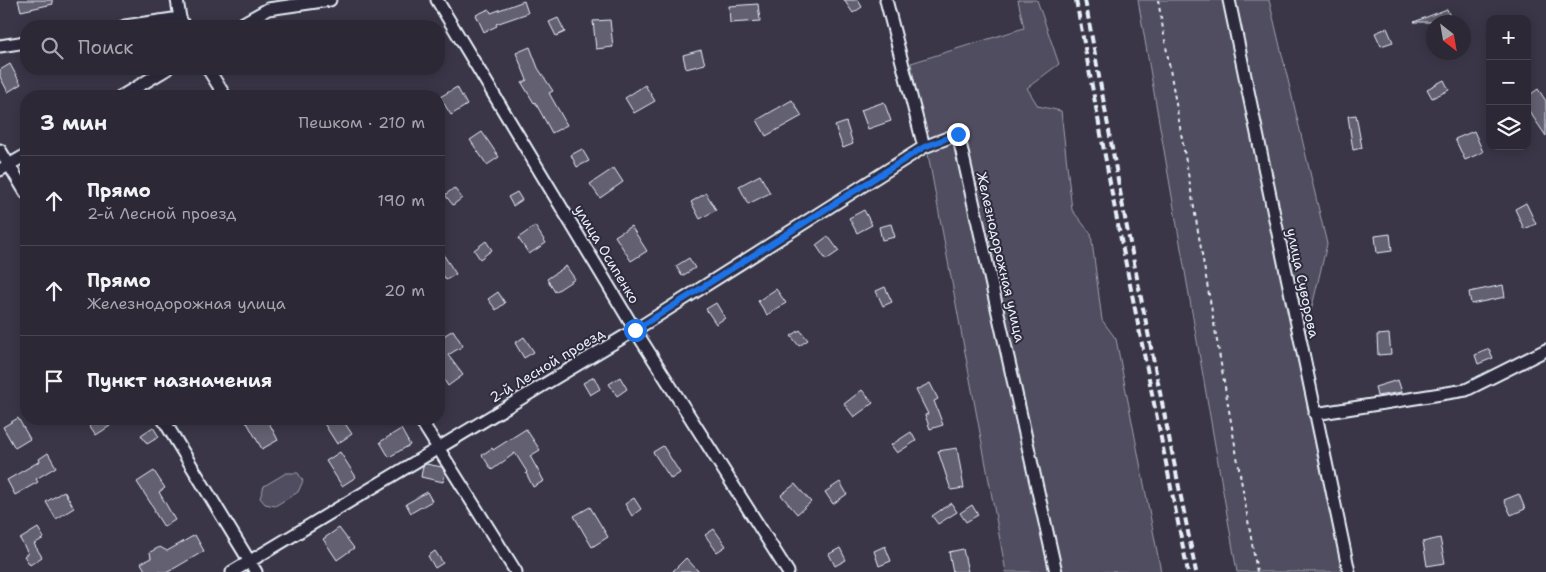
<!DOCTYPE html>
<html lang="ru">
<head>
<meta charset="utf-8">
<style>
	:root { --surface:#2c2836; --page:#34303e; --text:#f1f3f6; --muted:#a6a6ad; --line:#484451 }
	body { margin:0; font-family:"Shantell Sans",sans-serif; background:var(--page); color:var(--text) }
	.controls { position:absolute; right:15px; top:15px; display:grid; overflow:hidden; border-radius:10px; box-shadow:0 2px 12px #0003 }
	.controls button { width:45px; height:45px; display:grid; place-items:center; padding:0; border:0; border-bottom:1px solid var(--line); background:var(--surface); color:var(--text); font:25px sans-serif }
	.compass { position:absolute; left:1426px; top:15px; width:45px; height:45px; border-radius:50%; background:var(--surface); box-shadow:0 2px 12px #0003; rotate:149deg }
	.stop { position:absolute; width:15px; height:15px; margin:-11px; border:4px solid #1a73e8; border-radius:50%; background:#fff }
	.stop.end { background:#1a73e8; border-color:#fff; box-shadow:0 1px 5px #0008 }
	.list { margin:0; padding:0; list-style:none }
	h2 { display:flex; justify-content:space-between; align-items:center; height:65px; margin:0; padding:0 20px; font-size:21px }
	h2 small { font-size:16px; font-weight:400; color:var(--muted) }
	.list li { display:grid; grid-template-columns:32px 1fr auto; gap:15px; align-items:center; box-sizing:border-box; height:90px; padding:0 20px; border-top:1px solid var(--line) }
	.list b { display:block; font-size:19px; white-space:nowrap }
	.list p { margin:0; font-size:16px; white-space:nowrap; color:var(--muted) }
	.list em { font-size:16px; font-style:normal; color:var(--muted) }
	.icon { flex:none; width:28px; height:28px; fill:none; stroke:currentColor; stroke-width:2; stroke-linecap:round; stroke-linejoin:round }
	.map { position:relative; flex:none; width:1546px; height:572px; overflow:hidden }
	.search { position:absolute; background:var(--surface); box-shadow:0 2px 12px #0003; left:20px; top:20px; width:425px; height:55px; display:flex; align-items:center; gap:12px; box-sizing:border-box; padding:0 18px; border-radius:20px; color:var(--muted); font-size:19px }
	.panel { position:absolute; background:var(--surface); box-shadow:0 2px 12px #0003; left:20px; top:90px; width:425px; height:335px; border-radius:20px }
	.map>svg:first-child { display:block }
	.green { fill:#504e5f; stroke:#9ca0ac }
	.building { fill:#636171; stroke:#e8f1f8 }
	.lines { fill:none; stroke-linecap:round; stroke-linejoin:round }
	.minor-casing { stroke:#e8f1f8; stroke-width:15 }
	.path { stroke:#e8f1f8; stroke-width:2; stroke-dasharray:4 4; stroke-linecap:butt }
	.minor { stroke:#2f2a3d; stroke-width:11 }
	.rail { stroke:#e8f1f8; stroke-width:4; stroke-dasharray:8 4; stroke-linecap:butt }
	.route { stroke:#1a73e8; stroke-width:6 }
	.labels { text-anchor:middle; stroke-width:4; stroke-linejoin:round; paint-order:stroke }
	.street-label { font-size:14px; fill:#e8f1f8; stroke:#2f2a3d }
</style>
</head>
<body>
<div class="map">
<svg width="1546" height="572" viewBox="0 0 1546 572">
	<rect width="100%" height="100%" fill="#3a3648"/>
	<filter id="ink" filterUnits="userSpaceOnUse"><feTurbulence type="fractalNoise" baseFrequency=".02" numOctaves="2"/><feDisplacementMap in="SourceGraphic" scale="10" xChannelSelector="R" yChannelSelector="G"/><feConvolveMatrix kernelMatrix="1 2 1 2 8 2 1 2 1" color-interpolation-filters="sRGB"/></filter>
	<g filter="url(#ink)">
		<!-- green -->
		<path class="green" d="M1018,0H1037L1059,64L1027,88L1038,106L1061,111L1072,210L1091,234L1102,320L1116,339L1161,572H1006L911,63L1024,28Z
			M1138,0H1269L1327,244L1303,344L1346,572H1237Z
			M286,473H298L303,481L298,492L275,506L265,504L260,498L264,486Z"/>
		<!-- building -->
		<path class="building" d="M18,0H52L53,4L21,11Z
			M844,0H858L862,7L853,13Z
			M524,1L528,13L496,24L497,26L484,32L476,15L489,9L491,13Z
			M758,4L760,21L730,23L729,6Z
			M1447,9L1452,22H1414Z
			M558,18L565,32L556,36L549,22Z
			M610,20L613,47L596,49L593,21Z
			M1387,28L1393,42L1381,46L1375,33Z
			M530,47L538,68L553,91L549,93L567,125L552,133L535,102L534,103L522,83L527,80L516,53Z
			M701,50L705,64L686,69L683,55Z
			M10,64L21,84L8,92L0,77V70Z
			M1444,80L1449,90L1432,98L1427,89Z
			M645,85L655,101L634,113L625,98Z
			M457,87L467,105L451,115L440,97Z
			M1538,89L1546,101V136L1527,108V97Z
			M792,100L802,116L766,136L757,120Z
			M884,102L891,121L868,129L861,110Z
			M1356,115L1362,148L1353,150L1348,116Z
			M846,122L853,144L843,148L835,126Z
			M1474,131L1483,152L1465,160L1455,139Z
			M482,132L499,157L487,165L470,140Z
			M582,149L589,161L577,167L571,155Z
			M614,168L623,182L600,198L590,184Z
			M760,175L770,193L748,204L739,186Z
			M454,188L462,198L453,205L445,195Z
			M517,192L522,200L513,206L508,197Z
			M706,193L716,210L700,219L691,202Z
			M1526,203L1536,224L1524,229L1515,209Z
			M864,210L872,225L857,233L849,218Z
			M891,224L895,237L882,240L879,227Z
			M535,226L546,243L529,254L518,238Z
			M631,226L647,251L631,261L615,236Z
			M1390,234L1392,251L1377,253L1375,236Z
			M828,236L839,251L826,260L816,245Z
			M486,241L492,250L480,259L474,250Z
			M439,248L456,274L446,280L439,269Z
			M689,258L695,268L682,276L676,266Z
			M566,266L575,279L555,292L547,279Z
			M1503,285L1505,297L1471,304L1469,292Z
			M885,287L892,302L883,306L876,291Z
			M776,289L786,303L767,315L758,301Z
			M498,292L505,303L496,310L488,299Z
			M716,303L725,318L716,324L706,309Z
			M453,330L463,346L448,355L463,375L448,386L439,372V339Z
			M800,330L808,340L799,346L791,336Z
			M1389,334L1391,354L1378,355L1377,335Z
			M524,337L534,352L524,358L515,343Z
			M1489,349L1493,358L1478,364L1475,355Z
			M594,377L600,389L590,395L583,383Z
			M620,377L627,389L617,396L609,384Z
			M1398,380L1402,392L1377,396L1375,387Z
			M930,383L938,399L934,401L943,425L930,429L925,415L928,414L916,390Z
			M862,390L873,403L854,417L844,404Z
			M18,418L30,439L15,448L3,427Z
			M85,419H121L96,435Z
			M245,419H267L278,440L262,449Z
			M328,419H342L352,434L337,444L323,422Z
			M153,427L159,437L147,444L141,435Z
			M401,429L410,445L389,457L380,442Z
			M526,429L540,450L530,456L544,481L533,487L526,473L527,472L515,453L492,470L482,455L492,448L493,450Z
			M911,432L916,441L897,453L891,445Z
			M663,446L680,473L671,479L653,452Z
			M957,448L964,488L951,490L938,451Z
			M340,452L356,477L342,486L326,461Z
			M48,453L56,467L36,479L38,482L15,495L7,480L40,461L39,459Z
			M426,464L442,467L445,473L443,482L421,477L423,466Z
			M154,471L165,488L159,492L175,520L164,527L154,511L155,510L137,482Z
			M840,482L847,494L833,504L825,492Z
			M795,484L811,502L797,514L781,495Z
			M64,491L74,508L56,519L46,502Z
			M427,492L432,501L411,513L406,504Z
			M1519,494L1525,509L1511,515L1504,500Z
			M634,498L641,509L632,516L625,504Z
			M951,503L957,512L938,524L932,516Z
			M972,505L978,515L966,522L960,513Z
			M590,507L608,537L592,547L574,516Z
			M38,528L44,538L34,544L42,557L30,565L24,556L28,553L20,539Z
			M339,528L354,548L337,560L323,539Z
			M714,529L726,546L717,552L705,535Z
			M195,535L204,551L168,572H146L141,563L151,558L150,552L160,547L167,551Z
			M1440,538L1445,563L1427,566L1423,542Z
			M885,546L891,561L879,566L874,551Z
			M840,548L846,560L835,566L829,554Z
			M963,549L968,572H953L949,552Z
			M435,551L443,563L435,568L428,556Z
			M686,558L699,572H672Z"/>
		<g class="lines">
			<!-- minor casing -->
			<g class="minor-casing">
				<path id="minor" d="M177,0L180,18L184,26
					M437,0L635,330L788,572
					M886,0L924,147L958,134L1056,572
					M1229,0L1349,572
					M125,26L180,18
					M238,26L268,9L330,0
					M0,46L26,42
					M208,69L225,96
					M122,96L167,69
					M0,150L26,193
					M0,170L26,155
					M1315,414L1466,390L1546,350
					M163,419L256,572
					M420,419L516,572
					M232,572L635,330L924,147"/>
			</g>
			<!-- path -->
			<path class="path" d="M1158,0L1257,572"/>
			<!-- minor -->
			<use href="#minor" class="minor"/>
			<!-- rail -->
			<path class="rail" d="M1076,0L1116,215L1188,572
				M1085,0L1124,213L1196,572"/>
		</g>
	</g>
	<g class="lines" filter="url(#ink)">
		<!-- route -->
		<path class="route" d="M635,330L924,147L958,134"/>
	</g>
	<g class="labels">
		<!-- street labels -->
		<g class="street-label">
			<text transform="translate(607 254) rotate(59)" y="5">улица Осипенко</text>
			<text transform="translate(1001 257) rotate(77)" y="5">Железнодорожная улица</text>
			<text transform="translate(1303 283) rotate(78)" y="5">улица Суворова</text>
			<text transform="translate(547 365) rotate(-31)" y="5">2-й Лесной проезд</text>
		</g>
	</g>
</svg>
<div class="controls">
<button>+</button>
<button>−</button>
<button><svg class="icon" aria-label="layers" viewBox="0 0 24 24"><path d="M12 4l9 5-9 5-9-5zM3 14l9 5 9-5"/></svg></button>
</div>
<svg class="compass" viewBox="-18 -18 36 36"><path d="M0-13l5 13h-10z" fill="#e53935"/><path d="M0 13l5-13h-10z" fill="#a6a6ad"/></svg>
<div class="stop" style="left:635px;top:330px"></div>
<div class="stop end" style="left:958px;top:134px"></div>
<div class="search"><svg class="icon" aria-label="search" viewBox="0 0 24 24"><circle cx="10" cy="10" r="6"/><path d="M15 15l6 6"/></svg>Поиск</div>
<section class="panel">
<h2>3 мин<small>Пешком · 210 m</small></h2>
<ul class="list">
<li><svg class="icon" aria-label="ahead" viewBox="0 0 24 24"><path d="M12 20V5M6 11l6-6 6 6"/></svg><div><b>Прямо</b><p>2-й Лесной проезд</p></div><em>190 m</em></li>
<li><svg class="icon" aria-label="ahead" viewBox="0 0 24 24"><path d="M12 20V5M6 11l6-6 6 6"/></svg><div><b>Прямо</b><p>Железнодорожная улица</p></div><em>20 m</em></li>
<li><svg class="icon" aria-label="arrive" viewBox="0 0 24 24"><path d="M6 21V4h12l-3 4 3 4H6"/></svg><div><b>Пункт назначения</b></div></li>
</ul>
</section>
</div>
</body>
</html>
